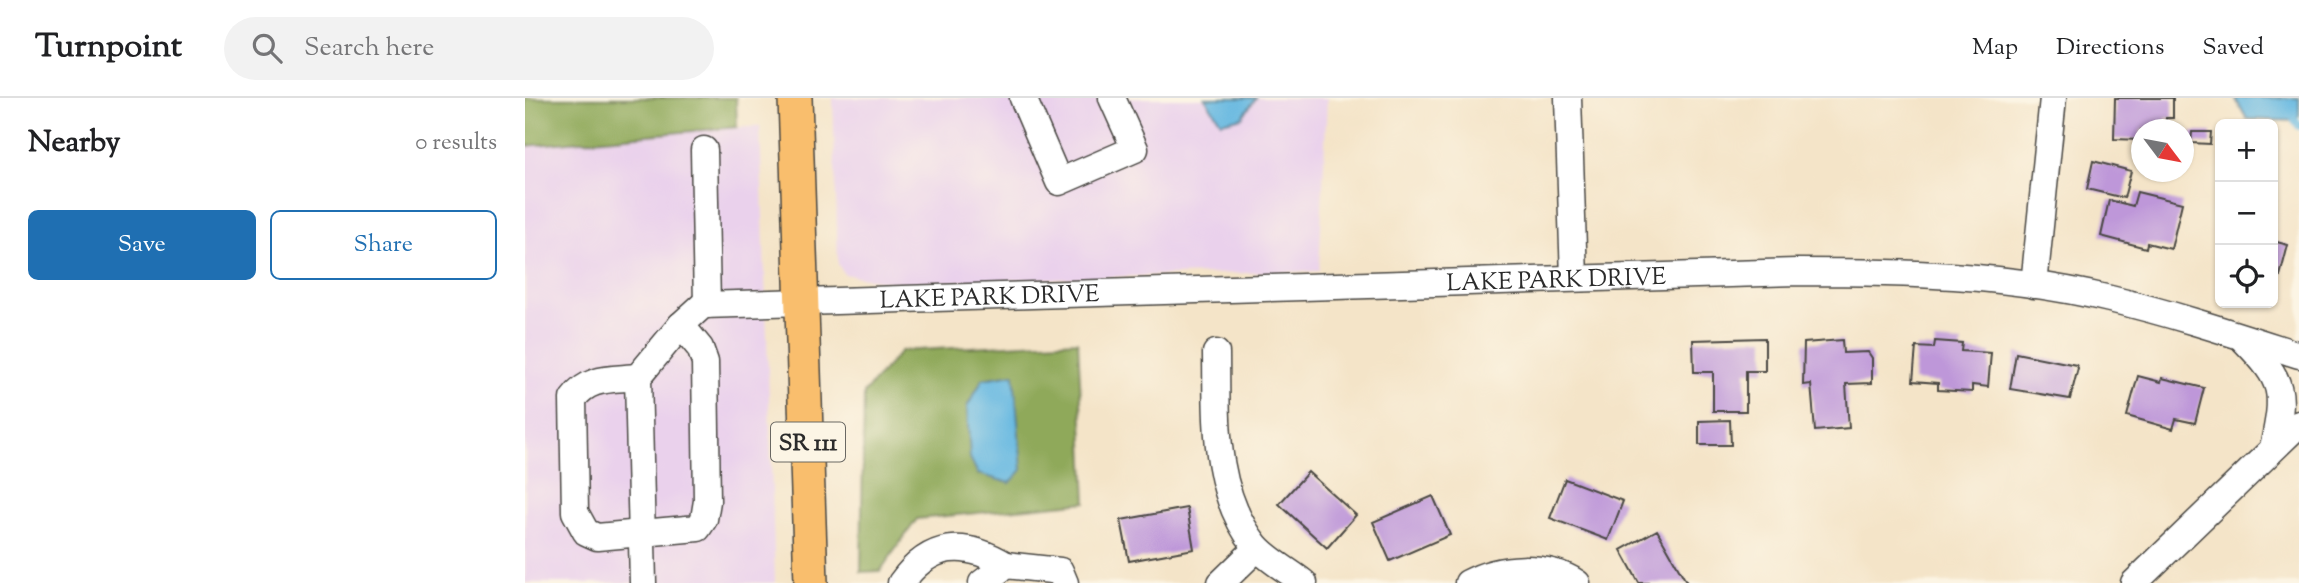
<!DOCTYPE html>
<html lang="en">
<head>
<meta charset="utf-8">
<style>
	:root { --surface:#fff; --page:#f2f2f2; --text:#202124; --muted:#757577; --line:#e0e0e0; --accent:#1f6fb2 }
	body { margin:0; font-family:"Sorts Mill Goudy",serif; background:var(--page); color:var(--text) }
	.controls { position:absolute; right:21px; top:21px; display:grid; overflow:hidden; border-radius:10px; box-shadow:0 2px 5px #0004 }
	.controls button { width:63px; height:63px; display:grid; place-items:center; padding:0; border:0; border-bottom:2px solid var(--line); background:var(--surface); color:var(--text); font:35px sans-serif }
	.compass { position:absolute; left:1606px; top:21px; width:63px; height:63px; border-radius:50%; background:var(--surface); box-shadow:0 2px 5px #0004; rotate:122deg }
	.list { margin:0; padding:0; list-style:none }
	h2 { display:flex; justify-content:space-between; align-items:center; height:91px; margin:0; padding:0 28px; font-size:30px }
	h2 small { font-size:23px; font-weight:400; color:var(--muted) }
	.actions { display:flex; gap:14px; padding:21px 28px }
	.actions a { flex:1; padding:16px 0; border:2px solid var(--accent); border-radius:10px; text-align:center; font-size:24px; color:var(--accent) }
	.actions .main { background:var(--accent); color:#fff }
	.icon { flex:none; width:38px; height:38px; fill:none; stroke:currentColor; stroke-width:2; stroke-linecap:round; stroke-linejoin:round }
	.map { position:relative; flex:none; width:1774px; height:485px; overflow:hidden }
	header { display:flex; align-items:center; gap:42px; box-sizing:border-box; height:98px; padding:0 35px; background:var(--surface); border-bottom:2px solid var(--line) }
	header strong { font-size:33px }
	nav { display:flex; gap:38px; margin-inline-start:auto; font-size:24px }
	.search { width:490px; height:63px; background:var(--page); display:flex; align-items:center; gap:18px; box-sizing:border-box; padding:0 24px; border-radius:38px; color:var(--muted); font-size:26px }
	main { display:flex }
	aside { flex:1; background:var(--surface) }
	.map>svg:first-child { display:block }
	.built { fill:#ead1ec }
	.forest { fill:#8fa95a; stroke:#5d6a42; stroke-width:2; fill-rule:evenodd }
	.water { fill:#65b8e1; stroke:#487286; stroke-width:2 }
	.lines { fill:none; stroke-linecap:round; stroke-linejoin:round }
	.stream { stroke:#65b8e1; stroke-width:8 }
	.building { fill:#be97d9 }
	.minor-casing { stroke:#494743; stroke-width:29 }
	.major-casing { stroke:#494743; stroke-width:36 }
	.minor { stroke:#fff; stroke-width:26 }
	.major { stroke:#f9be6d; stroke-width:33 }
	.labels { text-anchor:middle; stroke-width:5; stroke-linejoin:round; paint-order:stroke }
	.shield { fill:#fcf5e5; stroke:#6a6863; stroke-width:2 }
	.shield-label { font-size:23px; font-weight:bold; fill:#2b2b2b }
	.street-label { font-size:24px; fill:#2b2b2b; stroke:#fcf5e5 }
</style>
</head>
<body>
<header>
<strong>Turnpoint</strong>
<div class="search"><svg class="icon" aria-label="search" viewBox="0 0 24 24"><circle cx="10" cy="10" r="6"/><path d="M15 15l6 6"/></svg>Search here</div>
<nav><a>Map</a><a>Directions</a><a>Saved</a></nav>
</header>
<main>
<aside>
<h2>Nearby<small>0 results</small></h2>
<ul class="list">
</ul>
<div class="actions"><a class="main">Save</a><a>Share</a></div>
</aside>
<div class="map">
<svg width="1774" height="485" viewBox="0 0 1774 485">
	<rect width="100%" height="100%" fill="#fcf5e5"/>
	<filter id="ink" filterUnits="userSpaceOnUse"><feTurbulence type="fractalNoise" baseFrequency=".0143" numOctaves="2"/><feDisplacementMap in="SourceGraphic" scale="14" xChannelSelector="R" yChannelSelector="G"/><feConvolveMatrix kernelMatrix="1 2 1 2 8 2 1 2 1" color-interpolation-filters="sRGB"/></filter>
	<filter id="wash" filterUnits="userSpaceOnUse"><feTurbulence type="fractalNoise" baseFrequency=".00686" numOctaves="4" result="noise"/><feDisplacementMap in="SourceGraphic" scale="28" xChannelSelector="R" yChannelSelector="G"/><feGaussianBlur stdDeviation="1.57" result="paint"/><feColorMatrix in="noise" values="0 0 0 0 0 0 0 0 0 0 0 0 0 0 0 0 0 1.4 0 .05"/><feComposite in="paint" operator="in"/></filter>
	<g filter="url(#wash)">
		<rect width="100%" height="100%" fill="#f4e4c8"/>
		<!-- built -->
		<path class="built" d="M308,0H802L794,173L368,185L319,176L313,166Z
			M235,28L250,485H0V48Z"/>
		<!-- forest -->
		<path class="forest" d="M0,0H211L212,29L0,48Z
			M553,243L561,404L392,421L355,473L336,474L339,295L376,253ZM488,276H489L453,376L446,360L442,309L458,281Z"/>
		<!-- water -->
		<path class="water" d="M680,0H731L717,19L696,24Z
			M1710,0H1774V18L1770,23L1722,21Z
			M489,276L497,372L485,385L453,376L445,360L442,309L458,281Z"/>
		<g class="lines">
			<!-- stream -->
			<path class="stream" d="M1770,23L1774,28"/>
		</g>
		<g id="blocks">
			<!-- building -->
			<path class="building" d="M1590,0H1648V20H1641L1640,32H1616V42L1589,41Z
				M1667,34H1686L1685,46L1666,45Z
				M1568,63L1606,73L1599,100L1562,91Z
				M1612,94L1657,105L1646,151L1622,145L1621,150L1576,138L1584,102L1608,108Z
				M1748,143L1763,147L1755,178L1748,176Z
				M1240,240V273H1221V313H1188V274H1169L1168,242Z
				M1317,242L1318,255L1343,254L1347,260V285L1321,286L1324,330L1290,333L1286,286L1278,287L1279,245Z
				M1410,243L1437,245L1436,253L1466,255L1463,289L1447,287V294L1413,292V285L1388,283L1391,249L1409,250Z
				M1491,255L1551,267L1553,270L1545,301L1485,291Z
				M1613,278L1636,284L1637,280L1679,290L1670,325L1651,321L1648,331L1602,318Z
				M1205,322L1206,347H1174V323Z
				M783,374L831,417L802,450L754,406Z
				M1040,381L1098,403L1083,442L1025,420Z
				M908,398L925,437L865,463L848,424Z
				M662,410L669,451L604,463L596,422Z
				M1132,432L1162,485H1114L1096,452Z"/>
		</g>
	</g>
	<g filter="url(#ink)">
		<use href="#blocks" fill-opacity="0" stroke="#494743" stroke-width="2"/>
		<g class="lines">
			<!-- minor casing -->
			<g class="minor-casing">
				<g id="minor">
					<path d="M498,0L534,84L610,51L587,0"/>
					<path d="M1043,0L1049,180"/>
					<path d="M179,52L182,207"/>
					<path d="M1509,187L1528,0"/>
					<path d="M1719,242C1760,284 1760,293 1748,350"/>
					<path d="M691,255C692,321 687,393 731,448C743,462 764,473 779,485"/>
					<path d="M113,279C87,282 64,278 48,301L50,414L61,434L72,439L173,430L179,421L182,403L180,264L175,250L156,227"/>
					<path id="s1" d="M118,485L113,279L156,227L178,207L1272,174C1377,174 1482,176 1585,201C1649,216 1712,237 1774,257"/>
					<path d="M376,485C405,444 440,442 481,467"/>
					<path d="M457,485L481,467L535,473L540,485"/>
					<path d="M696,485L732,450"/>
					<path d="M943,485C974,468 1022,465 1052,485"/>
					<path d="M1609,485L1774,326"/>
				</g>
			</g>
			<!-- major casing -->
			<g class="major-casing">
				<path id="major" d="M270,0L286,485"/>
			</g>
			<!-- minor -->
			<use href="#minor" class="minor"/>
			<!-- major -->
			<use href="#major" class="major"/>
		</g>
	</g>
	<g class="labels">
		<!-- shield labels -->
		<rect class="shield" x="246" y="324.5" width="74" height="39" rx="5"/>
		<g class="shield-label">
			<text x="283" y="352">SR 111</text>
		</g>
		<!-- street labels -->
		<g class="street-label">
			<text dy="8" stroke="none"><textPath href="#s1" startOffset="1157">LAKE PARK DRIVE</textPath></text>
			<text dy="8" stroke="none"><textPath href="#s1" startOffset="590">LAKE PARK DRIVE</textPath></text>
		</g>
	</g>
</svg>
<div class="controls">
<button>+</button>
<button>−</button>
<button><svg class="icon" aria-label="locate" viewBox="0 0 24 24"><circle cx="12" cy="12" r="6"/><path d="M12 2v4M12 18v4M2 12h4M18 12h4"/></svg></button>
</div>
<svg class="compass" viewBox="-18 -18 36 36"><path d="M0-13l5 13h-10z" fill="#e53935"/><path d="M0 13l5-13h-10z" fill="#757577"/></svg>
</div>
</main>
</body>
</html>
